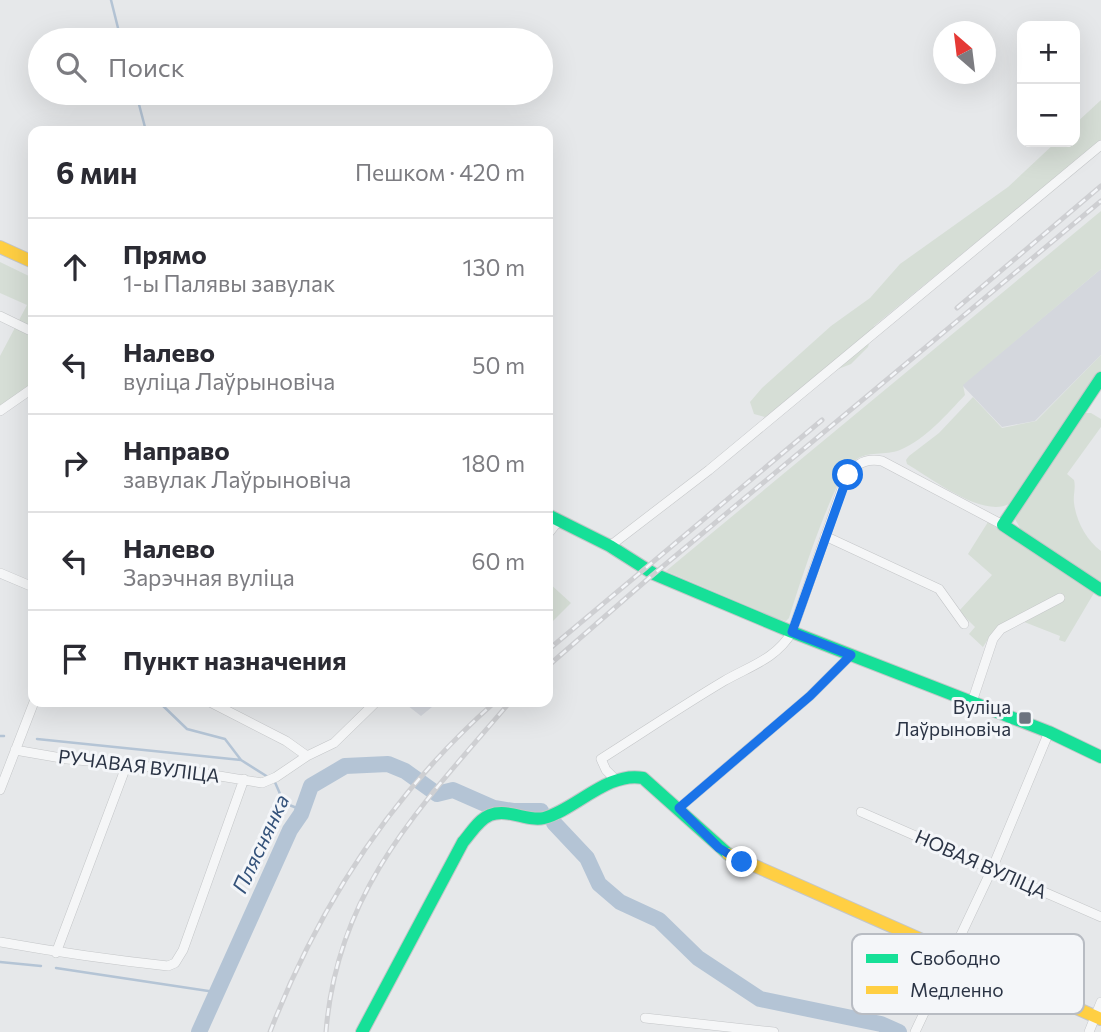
<!DOCTYPE html>
<html lang="ru">
<head>
<meta charset="utf-8">
<style>
	:root { --surface:#fff; --page:#f2f2f3; --text:#2b2b33; --muted:#7c7c81; --line:#e1e1e2 }
	body { margin:0; font-family:Commissioner,sans-serif; background:var(--page); color:var(--text) }
	.controls { position:absolute; right:21px; top:21px; display:grid; overflow:hidden; border-radius:14px; box-shadow:0 7px 28px #0002 }
	.controls button { width:63px; height:63px; display:grid; place-items:center; padding:0; border:0; border-bottom:2px solid var(--line); background:var(--surface); color:var(--text); font:35px sans-serif }
	.compass { position:absolute; left:933px; top:21px; width:63px; height:63px; border-radius:50%; background:var(--surface); box-shadow:0 7px 28px #0002; rotate:332deg }
	.stop { position:absolute; width:21px; height:21px; margin:-16px; border:5px solid #1a73e8; border-radius:50%; background:#fff }
	.stop.end { background:#1a73e8; border-color:#fff; box-shadow:0 2px 7px #0008 }
	.list { margin:0; padding:0; list-style:none }
	h2 { display:flex; justify-content:space-between; align-items:center; height:91px; margin:0; padding:0 28px; font-size:30px }
	h2 small { font-size:23px; font-weight:400; color:var(--muted) }
	.list li { display:grid; grid-template-columns:46px 1fr auto; gap:21px; align-items:center; box-sizing:border-box; height:98px; padding:0 28px; border-top:2px solid var(--line) }
	.list b { display:block; font-size:26px; white-space:nowrap }
	.list p { margin:0; font-size:23px; white-space:nowrap; color:var(--muted) }
	.list em { font-size:23px; font-style:normal; color:var(--muted) }
	.icon { flex:none; width:38px; height:38px; fill:none; stroke:currentColor; stroke-width:2; stroke-linecap:round; stroke-linejoin:round }
	.map { position:relative; flex:none; width:1101px; height:1032px; overflow:hidden }
	.search { position:absolute; background:var(--surface); box-shadow:0 7px 28px #0002; left:28px; top:28px; width:525px; height:77px; display:flex; align-items:center; gap:18px; box-sizing:border-box; padding:0 24px; border-radius:38px; color:var(--muted); font-size:26px }
	.panel { position:absolute; background:var(--surface); box-shadow:0 7px 28px #0002; left:28px; top:126px; width:525px; height:581px; border-radius:14px }
	.map>svg:first-child { display:block }
	.built { fill:#d4d7dd }
	.green { fill:#d6ded6 }
	.lines { fill:none; stroke-linecap:round; stroke-linejoin:round }
	.stream { stroke:#b4c4d5; stroke-width:2.5 }
	.river { stroke:#b4c4d5; stroke-width:16 }
	.street-casing { stroke:#c4c6c8; stroke-width:10 }
	.fast-casing { stroke:#c4c6c8; stroke-width:14 }
	.slow-casing { stroke:#c4c6c8; stroke-width:14 }
	.street { stroke:#f5f6f7; stroke-width:9 }
	.fast { stroke:#16e098; stroke-width:12 }
	.slow { stroke:#ffcf43; stroke-width:12 }
	.rail-casing { stroke:#cecfd2; stroke-width:5 }
	.rail { stroke:#f4f6f9; stroke-width:2.5; stroke-dasharray:8; stroke-linecap:butt }
	.route { stroke:#1a73e8; stroke-width:9 }
	.poi-dot { fill:#6c737f; stroke:#f4f6f9; stroke-width:2.5 }
	.labels { text-anchor:middle; stroke-width:6; stroke-linejoin:round; paint-order:stroke }
	.poi-label { font-size:19px; fill:#2b3445; stroke:#f4f6f9; text-anchor:end }
	.street-label { font-size:19px; fill:#2b3445; stroke:#f4f6f9 }
	.water-label { font-size:21px; font-style:italic; fill:#34527a; stroke:#f4f6f9 }
	.key { fill:#f4f6f9; stroke:#b8bcc3; stroke-width:2 }
	.key-label { font-size:19px; fill:#2b3445 }
</style>
</head>
<body>
<div class="map">
<svg width="1101" height="1032" viewBox="0 0 1101 1032">
	<rect width="100%" height="100%" fill="#e6e8ea"/>
	<!-- built -->
	<path class="built" d="M1101,269V355L1035,421L1002,427L962,385Z
		M403,702H438L421,716Z"/>
	<!-- green -->
	<path class="green" d="M1101,100V140L874,326L868,347L851,364L813,379L765,417L754,414L750,402L762,388L831,326L870,298L900,264L1008,187L1056,142H1075V124Z
		M1101,211V269L963,385L965,395C947,414 926,439 900,450C885,456 868,450 854,461C834,475 798,589 789,618L786,621L776,618L666,571Z
		M0,262L33,278V383L0,408V356L27,305L0,293Z
		M1101,355V372L1009,504C982,518 931,478 907,464L906,460L909,456L939,433L973,397L1002,428L1036,421Z
		M1084,413H1091L1101,419V427L1067,474L1074,480C1076,488 1073,495 1074,503C1076,520 1086,540 1101,551V583L1021,530L1015,519Z
		M988,522L1094,593L1065,642L1059,640L1060,636L1014,618L990,636L983,647L969,634L975,627L959,611L992,575L968,554Z
		M548,582L571,603L548,626Z"/>
	<g class="lines">
		<!-- stream -->
		<path class="stream" d="M111,0L121,40
			M136,93L146,131
			M159,702L187,729L225,739L241,760L268,777
			M0,736H4
			M37,739L241,760
			M274,780L284,803L297,808L301,814
			M0,962L41,966
			M56,968L215,992"/>
		<!-- river -->
		<path class="river" d="M554,823L587,858L599,884L620,902L659,920L698,958L760,999L881,1024L899,1032
			M199,1032L290,830L301,814L311,786L345,766L388,764L405,771L437,794L453,790L494,808L513,811H541"/>
		<!-- street casing -->
		<g class="street-casing">
			<path id="street" d="M0,316L33,332
				M0,411L33,388
				M548,534L559,520
				M825,536L939,589L964,624
				M610,546L709,470L1101,145
				M0,573L33,587
				M210,702L286,741L307,756
				M972,702L993,639L1001,629L1060,598
				M15,750L67,759L183,770L262,783L276,777L307,756L334,743L376,702
				M616,780L606,770L601,759C642,733 682,706 724,681C750,666 776,659 792,632L844,483C851,467 863,457 882,461L1003,525
				M0,790L34,702
				M679,808L810,696L851,655
				M861,812L1101,917
				M0,942C56,952 111,960 168,966L175,963L183,950L244,779
				M56,953L127,764
				M645,1018L774,1032
				M915,1032L992,869L1049,732
				M1089,1032L1101,1002"/>
		</g>
		<!-- fast casing -->
		<g class="fast-casing">
			<path id="fast" d="M1101,378L1003,525L1101,590
				M548,515L610,546L654,574L792,632L1049,732L1101,757
				M362,1032L463,842C471,833 478,820 490,815C508,808 528,822 544,818C575,810 608,771 643,778L728,854"/>
		</g>
		<!-- slow casing -->
		<g class="slow-casing">
			<path id="slow" d="M0,247L33,262
				M728,854L1101,1019"/>
		</g>
		<!-- street -->
		<use href="#street" class="street"/>
		<!-- fast -->
		<use href="#fast" class="fast"/>
		<!-- slow -->
		<use href="#slow" class="slow"/>
		<!-- rail casing -->
		<g class="rail-casing">
			<path id="rail" d="M957,308L1101,186
				M548,650L822,420
				M548,666L649,578L1101,201
				M270,1032C319,905 393,792 495,702
				M326,1032C337,889 422,805 510,702"/>
		</g>
		<!-- rail -->
		<use href="#rail" class="rail"/>
	</g>
	<g class="lines">
		<!-- route -->
		<path class="route" d="M742,862L719,848L679,808L810,696L851,655L792,632L848,475"/>
	</g>
	<!-- markers -->
	<rect class="poi-dot" x="1018" y="711" width="14" height="14" rx="3.5"/>
	<g class="labels">
		<!-- poi labels -->
		<g class="poi-label">
			<text x="1011" y="714">Вуліца<tspan x="1011" dy="22">Лаўрыновіча</tspan></text>
		</g>
		<!-- street labels -->
		<g class="street-label">
			<text transform="translate(139 766) rotate(7)" y="7">РУЧАВАЯ ВУЛІЦА</text>
			<text transform="translate(981 864) rotate(24)" y="7">НОВАЯ ВУЛІЦА</text>
		</g>
		<!-- water labels -->
		<g class="water-label">
			<text transform="translate(261 844) rotate(-65)" y="7">Пляснянка</text>
		</g>
	</g>
	<!-- legend -->
	<rect x="852" y="934" width="232" height="80" rx="10" class="key"/>
	<rect x="866" y="954" width="32" height="9" fill="#16e098"/>
	<rect x="866" y="986" width="32" height="8" fill="#ffcf43"/>
	<g class="key-label">
		<text x="910" y="965">Свободно</text>
		<text x="910" y="997">Медленно</text>
	</g>
</svg>
<div class="controls">
<button>+</button>
<button>−</button>
</div>
<svg class="compass" viewBox="-18 -18 36 36"><path d="M0-13l5 13h-10z" fill="#e53935"/><path d="M0 13l5-13h-10z" fill="#7c7c81"/></svg>
<div class="stop" style="left:848px;top:475px"></div>
<div class="stop end" style="left:742px;top:862px"></div>
<div class="search"><svg class="icon" aria-label="search" viewBox="0 0 24 24"><circle cx="10" cy="10" r="6"/><path d="M15 15l6 6"/></svg>Поиск</div>
<section class="panel">
<h2>6 мин<small>Пешком · 420 m</small></h2>
<ul class="list">
<li><svg class="icon" aria-label="ahead" viewBox="0 0 24 24"><path d="M12 20V5M6 11l6-6 6 6"/></svg><div><b>Прямо</b><p>1-ы Палявы завулак</p></div><em>130 m</em></li>
<li><svg class="icon" aria-label="left" viewBox="0 0 24 24"><path d="M17 20v-9H6M10 6l-5 5 5 5"/></svg><div><b>Налево</b><p>вуліца Лаўрыновіча</p></div><em>50 m</em></li>
<li><svg class="icon" aria-label="right" viewBox="0 0 24 24"><path d="M7 20v-9h11M14 6l5 5-5 5"/></svg><div><b>Направо</b><p>завулак Лаўрыновіча</p></div><em>180 m</em></li>
<li><svg class="icon" aria-label="left" viewBox="0 0 24 24"><path d="M17 20v-9H6M10 6l-5 5 5 5"/></svg><div><b>Налево</b><p>Зарэчная вуліца</p></div><em>60 m</em></li>
<li><svg class="icon" aria-label="arrive" viewBox="0 0 24 24"><path d="M6 21V4h12l-3 4 3 4H6"/></svg><div><b>Пункт назначения</b></div></li>
</ul>
</section>
</div>
</body>
</html>
